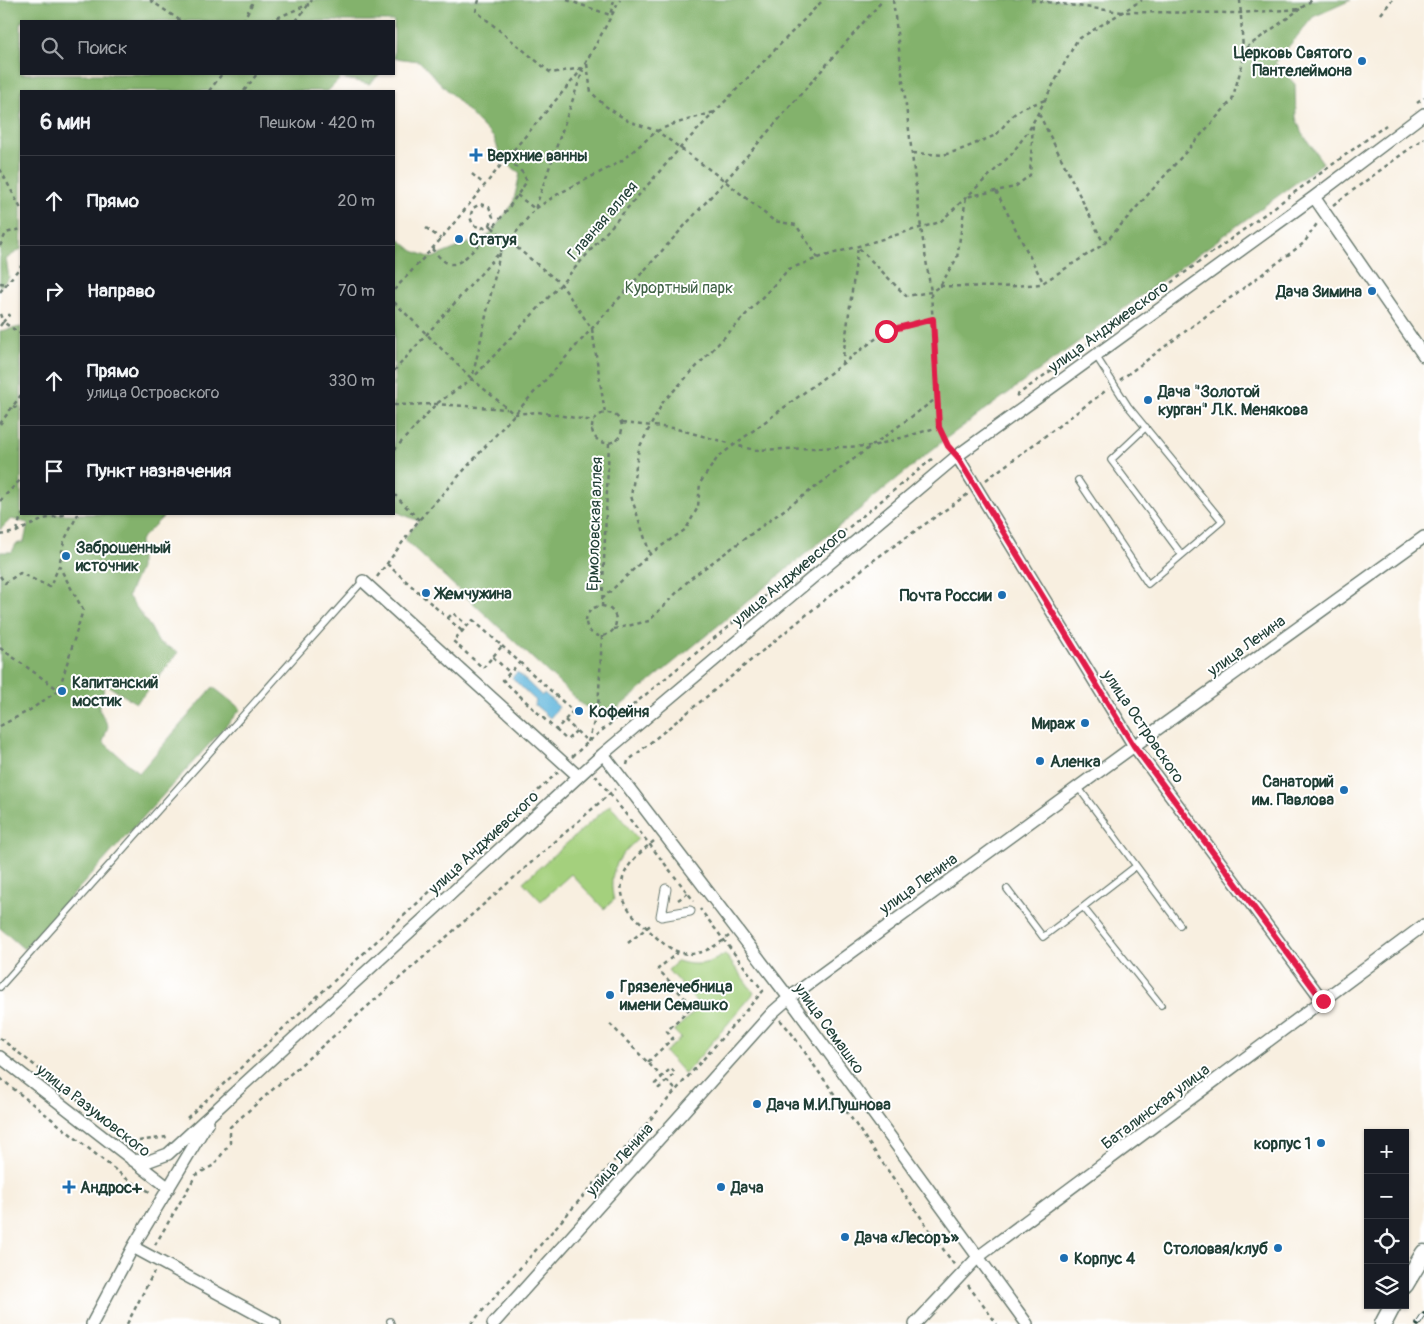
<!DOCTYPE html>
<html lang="ru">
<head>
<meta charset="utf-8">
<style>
	:root { --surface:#171b24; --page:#20242c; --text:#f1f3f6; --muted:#9ea1a6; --line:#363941 }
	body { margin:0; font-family:Pangolin,sans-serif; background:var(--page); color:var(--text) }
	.controls { position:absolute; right:15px; bottom:15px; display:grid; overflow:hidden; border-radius:0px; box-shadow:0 1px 4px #0004 }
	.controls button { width:45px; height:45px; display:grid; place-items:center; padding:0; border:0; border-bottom:1px solid var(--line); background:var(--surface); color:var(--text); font:25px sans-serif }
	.stop { position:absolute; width:15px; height:15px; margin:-11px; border:4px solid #e11d48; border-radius:50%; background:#fff }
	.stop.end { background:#e11d48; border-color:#fff; box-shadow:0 1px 5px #0008 }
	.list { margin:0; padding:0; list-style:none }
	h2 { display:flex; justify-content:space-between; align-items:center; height:65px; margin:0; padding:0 20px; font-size:21px }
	h2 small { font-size:16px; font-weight:400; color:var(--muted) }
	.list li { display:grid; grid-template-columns:32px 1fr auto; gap:15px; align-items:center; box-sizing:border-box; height:90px; padding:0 20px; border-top:1px solid var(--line) }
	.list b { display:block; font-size:19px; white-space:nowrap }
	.list p { margin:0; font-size:16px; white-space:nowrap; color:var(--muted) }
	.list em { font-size:16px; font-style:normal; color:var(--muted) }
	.icon { flex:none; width:28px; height:28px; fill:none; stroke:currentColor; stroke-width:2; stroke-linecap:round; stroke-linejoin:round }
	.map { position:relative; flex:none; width:1424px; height:1324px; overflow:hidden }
	.search { position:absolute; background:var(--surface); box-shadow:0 1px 4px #0004; left:20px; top:20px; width:375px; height:55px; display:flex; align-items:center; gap:12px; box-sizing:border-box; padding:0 18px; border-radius:0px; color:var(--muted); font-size:19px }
	.panel { position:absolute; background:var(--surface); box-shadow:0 1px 4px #0004; left:20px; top:90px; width:375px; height:425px; border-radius:0px }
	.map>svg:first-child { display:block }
	.green { fill:#a4d07d; stroke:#628658 }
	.forest { fill:#83b26c; stroke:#517850 }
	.water { fill:#5fb5dc; stroke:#3f7988 }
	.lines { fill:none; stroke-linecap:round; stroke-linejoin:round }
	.service-casing { stroke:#6b7b70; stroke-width:8 }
	.pedestrian-casing { stroke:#6b7b70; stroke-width:11 }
	.minor-casing { stroke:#6b7b70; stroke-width:14 }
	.secondary-casing { stroke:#6b7b70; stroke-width:19 }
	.path { stroke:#6b7b70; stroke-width:2.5; stroke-dasharray:4 4; stroke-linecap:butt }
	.service { stroke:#fff; stroke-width:5.5 }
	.pedestrian { stroke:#fff; stroke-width:9 }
	.minor { stroke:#fff; stroke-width:11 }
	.secondary { stroke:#fff; stroke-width:16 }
	.rail-casing { stroke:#1f3d34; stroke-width:5.5 }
	.rail { stroke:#fff; stroke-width:4; stroke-dasharray:11; stroke-linecap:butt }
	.route { stroke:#e11d48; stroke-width:6 }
	.poi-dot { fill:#1f6fb2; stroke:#fff; stroke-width:2 }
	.labels { text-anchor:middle; stroke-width:4; stroke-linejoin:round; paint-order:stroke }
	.poi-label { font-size:16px; font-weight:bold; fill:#1f3d34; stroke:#fff; text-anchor:start }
	.street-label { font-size:16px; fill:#1f3d34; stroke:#fff }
	.park-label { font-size:16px; fill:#406246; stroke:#fff }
</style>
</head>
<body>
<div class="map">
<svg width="1424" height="1324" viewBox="0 0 1424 1324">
	<rect width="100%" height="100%" fill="#fff"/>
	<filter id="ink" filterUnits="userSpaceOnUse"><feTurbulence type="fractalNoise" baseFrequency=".02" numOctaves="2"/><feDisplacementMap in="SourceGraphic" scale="10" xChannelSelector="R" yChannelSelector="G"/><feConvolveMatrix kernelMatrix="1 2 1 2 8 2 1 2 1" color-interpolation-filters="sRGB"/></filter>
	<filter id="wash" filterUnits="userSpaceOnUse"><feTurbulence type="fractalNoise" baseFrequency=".0096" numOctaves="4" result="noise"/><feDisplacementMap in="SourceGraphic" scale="20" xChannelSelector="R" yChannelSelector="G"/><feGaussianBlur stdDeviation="1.12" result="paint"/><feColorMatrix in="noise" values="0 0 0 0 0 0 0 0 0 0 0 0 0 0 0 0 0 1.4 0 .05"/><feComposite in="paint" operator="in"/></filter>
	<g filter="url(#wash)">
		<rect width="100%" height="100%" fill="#f8efe0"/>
		<!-- green -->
		<path class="green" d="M610,805L638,839C618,856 607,873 614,900L604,909L571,874L541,901L523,882Z
			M725,954L754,993L685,1074L665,1052L681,1038L674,1031L700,1006L668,970L678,961C696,967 710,964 725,954Z"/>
		<!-- forest -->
		<path class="forest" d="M0,0H1351L1313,17L1275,63L1295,84L1296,118L1302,133L1323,163L944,440L613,712L584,706L404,539L419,521L394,511V235L413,251L432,258L489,235L513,204L520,173L502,160L494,138L419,61L395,58L394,59V21H21V74H380L369,84L341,78L328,91H21V249L6,259L9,278L0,287Z
			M21,327V514H166L140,540V568L128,596L151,628L158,642L178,652L154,684L136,703L105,684L99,709L108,726L103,742L139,773L213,687L241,709L24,949L0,928V552H12L16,544L24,542L28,523L11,519L0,530V331Z"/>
		<!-- water -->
		<path class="water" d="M517,672L542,696L544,693L559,707L550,718L534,704L536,701L512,678Z"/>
	</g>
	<g filter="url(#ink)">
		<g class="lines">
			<!-- service casing -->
			<g class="service-casing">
				<path id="service" d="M1146,427L1111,460L1182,555
					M1078,480L1148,584L1222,521L1128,406L1096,356
					M1078,787L1180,925
					M1136,866L1083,907L1161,1005
					M1007,889L1043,937L1083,907
					M0,987L363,581
					M390,1321L391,1324"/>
			</g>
			<!-- pedestrian casing -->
			<g class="pedestrian-casing">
				<path id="pedestrian" d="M666,889L661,916L690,911"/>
			</g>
			<!-- minor casing -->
			<g class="minor-casing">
				<path id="minor" d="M1314,197L1424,356
					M957,456L1134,746L1323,1001
					M363,581L578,776
					M603,754L789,998L1027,1324
					M0,1057L169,1188
					M132,1160L149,1161L168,1154L603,754L957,456L1314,197L1424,114
					M133,1247L275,1324
					M92,1324L133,1247L208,1122
					M493,1324L773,1012L789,998L1134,746L1424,537
					M915,1324L978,1257L1424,925"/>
			</g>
			<!-- secondary casing -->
			<g class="secondary-casing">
				<path id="secondary" d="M1405,1285L1424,1253
					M1383,1324L1393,1305"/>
			</g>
			<!-- path -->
			<path class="path" d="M150,0L181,21
				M479,0L476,11L551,73L582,68
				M567,0L610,15L614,0
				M893,0L921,228L931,292L939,427L944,440L949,448
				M1031,0L1122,12L1240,13L1300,9L1312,0
				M1240,0L1243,50
				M1381,14L1392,0
				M243,21L254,0
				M270,21L309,4
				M296,21L312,0
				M587,64L591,92L604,105L628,121L657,131L725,181L774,221L796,225L818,258
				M209,91L222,74
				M244,91L257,74
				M1417,103L1424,98
				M1039,114L1104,244
				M913,153L943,155L960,150L996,135L1013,115L1023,108L1045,100
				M0,169L21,209
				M472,174L485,185
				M1306,184L1386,125
				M996,191L1043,282
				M517,195L535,209L558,194L620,162L657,131L671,125L714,112
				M1333,205L1424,138
				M490,225L493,217L489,207L480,204L473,208L470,217L473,225L482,228L490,225L493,228L507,210L527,181L522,172L506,159
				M426,228L441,239
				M0,246L6,233L21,229
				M432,249C437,254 443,263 451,264C463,266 485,237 493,228L561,284L592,329L605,413
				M500,253L472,379L514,414L538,412L594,421
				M0,283L7,284
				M940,286L1001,287L1041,284L1104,244L1232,100L1244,58L1243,50L1300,9
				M394,290L441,239L506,159L583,68L620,0
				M0,292L21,266
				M394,302L472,379
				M0,314L3,322L10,314
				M0,326L3,322L21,334
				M842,364L858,247L906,296L931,292L940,286L957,258L966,197L1015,187L1030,175L1033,124
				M394,371L501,251L535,209L583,70
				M1120,380L1304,243L1318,222
				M1016,396L1306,184
				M394,405L436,404L507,409
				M13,406L21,410
				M592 428a15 15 0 1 1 30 0a15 15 0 1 1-30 0Z
				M622,423L673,428L754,450L873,446L939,427
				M0,424L21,395
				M394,450L436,404L472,379L561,284L680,148L823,0
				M986,480L1108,389
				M394,494L419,520
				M0,501L21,479
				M17,531L20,519L23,514
				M0,535L16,532L44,519L68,514
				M650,554L631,496L639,448L663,402L789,269L818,258L940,222L1011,155L1029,130L1077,40L1142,0
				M387,564L463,632
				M0,576L5,583L20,573L50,587L59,566
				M377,577L419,520L725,181L883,0
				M602,599L650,554L686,529L698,507L700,483L718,457L886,331L933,319
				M586 621a15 15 0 1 1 30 0a15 15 0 1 1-30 0Z
				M602,607L609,443
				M448,618L453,613L468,626
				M473,620L502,646L483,668L453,641Z
				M614,629L649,621L691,578L937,398
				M502,646L573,711L556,730L503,680L520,662
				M0,648L59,690
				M493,657L510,673
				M565,720L588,742L598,709L602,636
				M0,726L30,710L59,690L83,610L59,566L64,541L78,514
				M556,730L567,740L576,731
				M572,757L588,742L932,459
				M627,765L628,761L871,562L968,494
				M595,775L694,901
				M654,841C633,857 610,880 628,908C632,915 638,920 644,925C674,957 692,965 729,936
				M678,900L688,893
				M628,943L653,923
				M780,1020L790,1031L955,1266
				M610,1024L662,1077
				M0,1038L82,1103
				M648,1062L673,1038L667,1031L692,1006L658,969L678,952
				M0,1078L127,1179L152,1193
				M667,1081L659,1088L655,1084L671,1068L675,1073L667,1081L676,1090
				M187,1118L558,772
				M131,1142L167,1137
				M155,1245L196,1175L214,1165L230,1143V1127L615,789
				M968,1285L997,1324
				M127,1324L154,1272
				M471,1324L763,991L700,909"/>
			<!-- service -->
			<use href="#service" class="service"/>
			<!-- pedestrian -->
			<use href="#pedestrian" class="pedestrian"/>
			<!-- minor -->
			<use href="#minor" class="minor"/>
			<!-- secondary -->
			<use href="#secondary" class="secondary"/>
			<!-- rail casing -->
			<g class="rail-casing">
				<path id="rail" d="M1418,1324L1424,1315"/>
			</g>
			<!-- rail -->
			<use href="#rail" class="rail"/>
		</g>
	</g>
	<g class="lines" filter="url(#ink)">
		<!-- route -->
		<path class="route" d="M886,331L933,319L939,427L948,446L957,456L1134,746L1323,1001"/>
	</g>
	<!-- markers -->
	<g class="poi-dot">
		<circle cx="1362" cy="61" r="5"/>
		<path d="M473.5 147.5h5v5h5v5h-5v5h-5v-5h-5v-5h5z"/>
		<circle cx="459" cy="239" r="5"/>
		<circle cx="1372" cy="291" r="5"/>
		<circle cx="1148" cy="400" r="5"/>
		<circle cx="66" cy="556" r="5"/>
		<circle cx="426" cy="593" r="5"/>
		<circle cx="1002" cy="595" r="5"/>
		<circle cx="62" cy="691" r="5"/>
		<circle cx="579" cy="711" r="5"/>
		<circle cx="1085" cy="723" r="5"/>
		<circle cx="1040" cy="761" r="5"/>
		<circle cx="1344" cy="790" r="5"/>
		<circle cx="610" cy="995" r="5"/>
		<circle cx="757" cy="1104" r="5"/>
		<circle cx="1321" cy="1143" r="5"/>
		<path d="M66.5 1179.5h5v5h5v5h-5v5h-5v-5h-5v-5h5z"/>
		<circle cx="721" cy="1187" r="5"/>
		<circle cx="845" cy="1237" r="5"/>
		<circle cx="1278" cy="1248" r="5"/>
		<circle cx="1064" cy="1258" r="5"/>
	</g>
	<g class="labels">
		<!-- poi labels -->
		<g class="poi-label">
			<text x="1352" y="58" text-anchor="end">Церковь Святого<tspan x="1352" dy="18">Пантелеймона</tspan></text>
			<text x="487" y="161">Верхние ванны</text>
			<text x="469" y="245">Статуя</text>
			<text x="1362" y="297" text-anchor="end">Дача Зимина</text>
			<text x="1158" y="397">Дача "Золотой<tspan x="1158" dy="18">курган" Л.К. Менякова</tspan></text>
			<text x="76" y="553">Заброшенный<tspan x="76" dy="18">источник</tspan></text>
			<text x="436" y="599">Жемчужина</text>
			<text x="992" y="601" text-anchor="end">Почта России</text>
			<text x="72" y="688">Капитанский<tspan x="72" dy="18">мостик</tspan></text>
			<text x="589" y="717">Кофейня</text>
			<text x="1075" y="729" text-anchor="end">Мираж</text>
			<text x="1050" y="767">Аленка</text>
			<text x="1334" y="787" text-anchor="end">Санаторий<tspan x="1334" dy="18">им. Павлова</tspan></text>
			<text x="620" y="992">Грязелечебница<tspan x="620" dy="18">имени Семашко</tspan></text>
			<text x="767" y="1110">Дача М.И.Пушнова</text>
			<text x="1311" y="1149" text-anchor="end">корпус 1</text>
			<text x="80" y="1193">Андрос+</text>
			<text x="731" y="1193">Дача</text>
			<text x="855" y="1243">Дача «Лесоръ»</text>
			<text x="1268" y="1254" text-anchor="end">Столовая/клуб</text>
			<text x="1074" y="1264">Корпус 4</text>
		</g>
		<!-- street labels -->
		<g class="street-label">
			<text transform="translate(602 220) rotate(-49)" y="6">Главная аллея</text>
			<text transform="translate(1108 326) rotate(-36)" y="6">улица Анджиевского</text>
			<text transform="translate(594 524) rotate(-88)" y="6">Ермоловская аллея</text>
			<text transform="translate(789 576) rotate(-40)" y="6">улица Анджиевского</text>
			<text transform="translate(1246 645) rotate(-36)" y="6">улица Ленина</text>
			<text transform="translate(1144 726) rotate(56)" y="6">улица Островского</text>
			<text transform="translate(483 842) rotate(-43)" y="6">улица Анджиевского</text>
			<text transform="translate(918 883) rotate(-36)" y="6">улица Ленина</text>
			<text transform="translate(830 1028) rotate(54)" y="6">улица Семашко</text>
			<text transform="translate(1155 1106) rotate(-37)" y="6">Баталинская улица</text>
			<text transform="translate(94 1110) rotate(38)" y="6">улица Разумовского</text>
			<text transform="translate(619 1159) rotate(-48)" y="6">улица Ленина</text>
		</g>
		<!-- park labels -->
		<g class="park-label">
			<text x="679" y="293">Курортный парк</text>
		</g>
	</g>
</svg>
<div class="controls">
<button>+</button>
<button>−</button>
<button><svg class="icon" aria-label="locate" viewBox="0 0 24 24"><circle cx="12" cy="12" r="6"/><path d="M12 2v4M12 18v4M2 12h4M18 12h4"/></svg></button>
<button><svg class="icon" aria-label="layers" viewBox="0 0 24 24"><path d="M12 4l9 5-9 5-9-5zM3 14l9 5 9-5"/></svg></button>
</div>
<div class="stop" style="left:886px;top:331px"></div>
<div class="stop end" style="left:1323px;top:1001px"></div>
<div class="search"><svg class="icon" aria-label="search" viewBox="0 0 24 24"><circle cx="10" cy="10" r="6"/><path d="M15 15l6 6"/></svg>Поиск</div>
<section class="panel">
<h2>6 мин<small>Пешком · 420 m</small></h2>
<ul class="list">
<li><svg class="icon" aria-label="ahead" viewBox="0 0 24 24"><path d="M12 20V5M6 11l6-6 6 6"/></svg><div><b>Прямо</b></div><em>20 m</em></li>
<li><svg class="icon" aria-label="right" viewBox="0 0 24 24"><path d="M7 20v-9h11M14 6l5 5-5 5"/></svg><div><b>Направо</b></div><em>70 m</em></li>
<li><svg class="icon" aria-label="ahead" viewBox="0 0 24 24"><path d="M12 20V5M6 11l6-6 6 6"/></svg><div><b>Прямо</b><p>улица Островского</p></div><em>330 m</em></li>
<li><svg class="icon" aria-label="arrive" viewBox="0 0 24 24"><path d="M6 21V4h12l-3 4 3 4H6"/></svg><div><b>Пункт назначения</b></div></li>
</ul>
</section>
</div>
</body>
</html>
